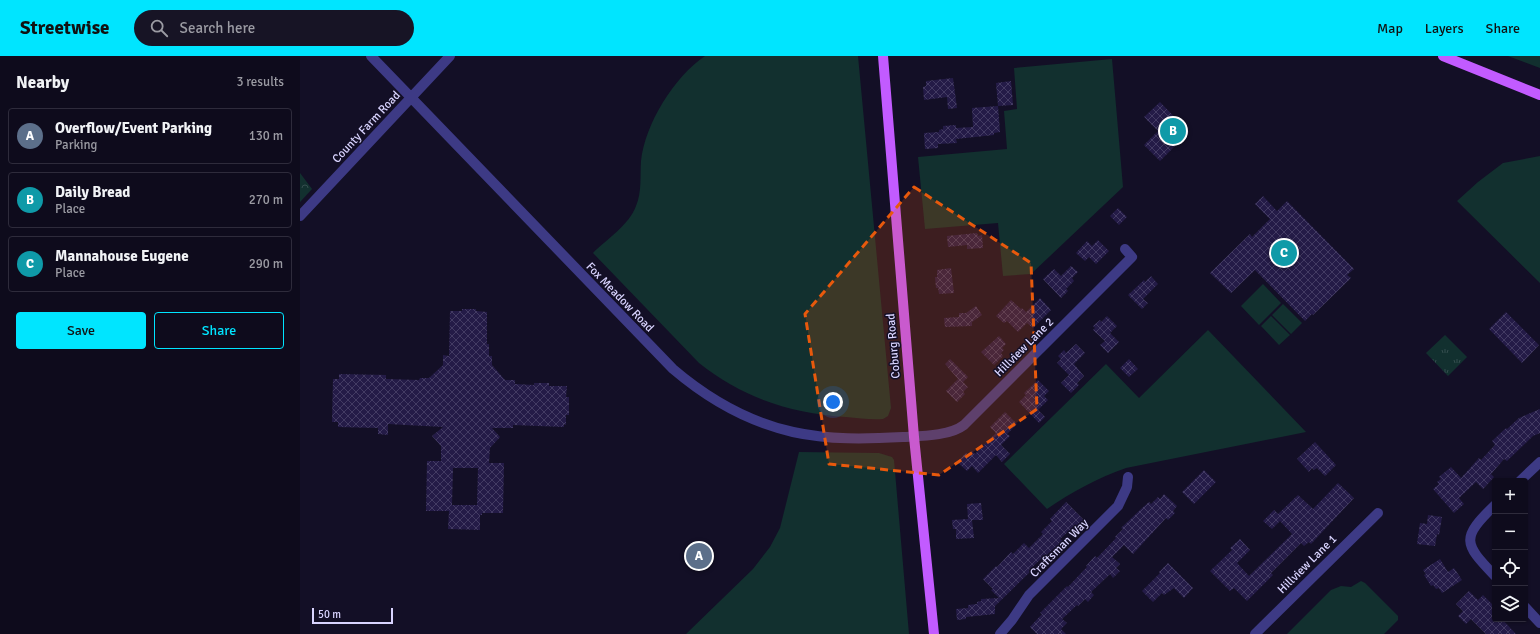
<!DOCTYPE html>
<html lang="en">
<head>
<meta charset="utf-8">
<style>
	:root { --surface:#0e0b1c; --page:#171425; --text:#f1f3f6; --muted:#9b9ba3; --line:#2e2b3b; --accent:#00e5ff }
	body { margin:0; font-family:Signika,sans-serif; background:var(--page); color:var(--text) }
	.controls { position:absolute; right:12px; bottom:12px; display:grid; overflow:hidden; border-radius:4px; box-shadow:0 1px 3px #0004 }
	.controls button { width:36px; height:36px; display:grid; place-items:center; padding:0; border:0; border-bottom:1px solid var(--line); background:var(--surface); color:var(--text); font:20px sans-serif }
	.scale { position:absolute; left:12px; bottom:10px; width:81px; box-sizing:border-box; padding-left:4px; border:2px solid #d9d4ff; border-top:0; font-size:11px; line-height:14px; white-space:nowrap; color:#d9d4ff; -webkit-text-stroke:3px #130f26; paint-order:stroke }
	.you { position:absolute; left:533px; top:346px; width:14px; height:14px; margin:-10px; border:3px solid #fff; border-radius:50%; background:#1a73e8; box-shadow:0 0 0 6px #1a73e833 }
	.badge { display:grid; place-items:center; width:26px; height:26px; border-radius:50%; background:var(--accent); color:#fff; font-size:13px; font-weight:700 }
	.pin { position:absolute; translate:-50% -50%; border:2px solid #fff; box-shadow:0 1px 4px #0006 }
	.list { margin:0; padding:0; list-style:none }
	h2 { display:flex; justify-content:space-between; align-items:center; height:52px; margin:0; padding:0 16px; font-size:17px }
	h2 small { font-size:13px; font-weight:400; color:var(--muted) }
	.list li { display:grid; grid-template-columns:26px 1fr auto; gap:12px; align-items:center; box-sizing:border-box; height:56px; margin:0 8px 8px; padding:0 8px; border:1px solid var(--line); border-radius:4px }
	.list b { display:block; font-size:15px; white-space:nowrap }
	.list p { margin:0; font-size:13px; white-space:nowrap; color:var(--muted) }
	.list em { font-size:13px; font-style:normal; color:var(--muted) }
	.actions { display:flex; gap:8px; padding:12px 16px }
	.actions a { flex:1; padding:9px 0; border:1px solid var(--accent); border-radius:4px; text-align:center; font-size:14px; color:var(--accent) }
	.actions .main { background:var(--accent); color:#111 }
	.icon { flex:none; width:22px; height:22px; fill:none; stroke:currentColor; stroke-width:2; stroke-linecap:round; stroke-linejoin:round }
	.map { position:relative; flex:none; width:1240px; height:578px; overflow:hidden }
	header { display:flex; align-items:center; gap:24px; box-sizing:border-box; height:56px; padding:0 20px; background:var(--accent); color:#111 }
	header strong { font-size:19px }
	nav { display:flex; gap:22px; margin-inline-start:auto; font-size:14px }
	.search { width:280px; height:36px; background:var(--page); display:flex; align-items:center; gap:10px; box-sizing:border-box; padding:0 14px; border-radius:22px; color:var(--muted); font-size:15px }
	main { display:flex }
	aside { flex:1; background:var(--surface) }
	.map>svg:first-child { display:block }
	.grass { fill:#12302f }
	.forest { fill:url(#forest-crowns) }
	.park { fill:url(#park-tufts) }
	.building { fill:url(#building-cross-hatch); fill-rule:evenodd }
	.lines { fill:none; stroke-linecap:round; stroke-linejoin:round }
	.minor { stroke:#3d3a85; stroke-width:10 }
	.major { stroke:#c25bff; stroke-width:10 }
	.marked { fill:#e8590c; fill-opacity:0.2; stroke:#e8590c; stroke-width:3; stroke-dasharray:8 5; stroke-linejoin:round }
	.labels { text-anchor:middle; stroke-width:3; stroke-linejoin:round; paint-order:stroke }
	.street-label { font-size:12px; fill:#d9d4ff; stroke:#130f26 }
</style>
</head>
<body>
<header>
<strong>Streetwise</strong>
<div class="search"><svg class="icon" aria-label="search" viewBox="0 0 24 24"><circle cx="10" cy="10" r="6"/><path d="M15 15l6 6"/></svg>Search here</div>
<nav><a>Map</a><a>Layers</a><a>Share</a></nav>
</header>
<main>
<aside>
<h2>Nearby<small>3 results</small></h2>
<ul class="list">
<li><span class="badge" style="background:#5c6f8a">A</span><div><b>Overflow/Event Parking</b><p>Parking</p></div><em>130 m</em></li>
<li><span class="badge" style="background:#0f9aa8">B</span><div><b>Daily Bread</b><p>Place</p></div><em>270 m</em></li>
<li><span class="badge" style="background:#0f9aa8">C</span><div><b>Mannahouse Eugene</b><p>Place</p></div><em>290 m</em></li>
</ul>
<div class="actions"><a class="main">Save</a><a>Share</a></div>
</aside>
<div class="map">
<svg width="1240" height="578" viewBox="0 0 1240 578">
	<defs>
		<pattern id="forest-crowns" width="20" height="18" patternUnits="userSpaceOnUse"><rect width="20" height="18" fill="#12302f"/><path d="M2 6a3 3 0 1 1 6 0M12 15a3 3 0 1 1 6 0" fill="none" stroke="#344d4e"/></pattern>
		<pattern id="park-tufts" width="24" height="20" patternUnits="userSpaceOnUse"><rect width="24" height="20" fill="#12302f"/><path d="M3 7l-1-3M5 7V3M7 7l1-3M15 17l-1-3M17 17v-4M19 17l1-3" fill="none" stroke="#344d4e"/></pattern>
		<pattern id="building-cross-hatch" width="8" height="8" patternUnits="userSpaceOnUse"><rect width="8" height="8" fill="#241b47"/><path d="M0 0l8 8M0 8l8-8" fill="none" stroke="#433b63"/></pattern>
	</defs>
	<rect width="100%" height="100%" fill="#130f26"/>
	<!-- grass -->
	<path class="grass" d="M405,0H558L591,352L588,360L583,363C571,364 559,362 546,361C490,357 443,342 399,307L293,197C307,183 329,169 336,150C342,136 340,120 341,105C345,68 374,21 405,0Z
		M1208,0H1240V12Z
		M812,3L823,131L731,218L703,220L698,167L625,173L618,101L707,93L704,55L717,53L714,12Z
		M1240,100V227L1157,145L1178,126L1203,107Z
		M963,228L981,247L959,269L941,250Z
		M983,248L1002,267L991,278L972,259Z
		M971,260L990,279L979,289L961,270Z
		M908,274L1006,376L826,412C797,422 772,436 747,453L704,408L806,308L839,342Z
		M499,396L579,397L592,401L594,404L609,578H386L453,513L470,491L480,472Z
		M1061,525L1065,527L1098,560V564L1084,578H987L1031,534L1041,530L1051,531Z"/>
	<!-- forest -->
	<path class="forest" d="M0,117L12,133L0,146Z"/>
	<!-- park -->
	<path class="park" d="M1145,279L1167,301L1148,320L1126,297Z"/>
	<!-- building -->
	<path class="building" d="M653,22L657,52L648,53L647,41L624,44L623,31L626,30V25Z
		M711,25L713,49L698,50L700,76L694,77V79L656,83L657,87L638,88V92L625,93L624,77L639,76V74L643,73V70L656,69V72L673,71L672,52L698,50L696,27Z
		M860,46L889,76L860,105L844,89L858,75L844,61Z
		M963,140L977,155L987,145L1054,213L1047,219L1051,222L1013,259L1012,258L1005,265L955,214L931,237L910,217L950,178L952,181L970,163L955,148Z
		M818,152L827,161L819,169L810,160Z
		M677,177L678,180L682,179L683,192L667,193V189L648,191L647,180Z
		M798,184L809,195L796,208L789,201L785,205L776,197L787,185L792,190Z
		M771,210L778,216L772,222L774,225L766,233L768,235L761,242L743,223L754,213L761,220Z
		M651,212L654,237L639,238L638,232H636L635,221H637V214Z
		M851,220L858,228L843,243L848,247L842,253L828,239L844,224L845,226Z
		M740,242L751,254L733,272L727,267L718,276L707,265L704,267L696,260L711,244L721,253L722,252L726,256Z
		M676,250L682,259L672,266V270L645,271L644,262L659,261V257H666Z
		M162,253H176V255L187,256V288H189V300H192V309L205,324H215V328L234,329V327H249V330H267L266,341H269V359H266V369L264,368V371L213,369V372H192L200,381L190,392L189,407H204L203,457H182V459H180V474L148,473L149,455H126L127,405H141V390L132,380L143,371L88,368V379L78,378V372L38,371V366H32L33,323H39V318L86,319V323L119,324L120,322H129L143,309V299L149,300L150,255H162ZM153,412H178L177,449H152Z
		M1206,256L1239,289L1222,307L1189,273Z
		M807,260L817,270L810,277L819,286L808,297L800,289L805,285L793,274L795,272L793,270L800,264L801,266Z
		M699,280L706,288L702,292L704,294L701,297L703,300L694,309L681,296Z
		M776,288L785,297L774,308L784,320L777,327L779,329L771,337L761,327L769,319L757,307L761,303L758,300L764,294L766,297Z
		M650,303L668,321L663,326L668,331L663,336L665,338L657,346L646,335L658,323L645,308Z
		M829,303L838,313L829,321L820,312Z
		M738,324L749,335L744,340L748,344L738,354L745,361L739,367L719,346L726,339L724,337Z
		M1240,353V377L1233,380L1207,405L1204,403L1191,418L1194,421L1183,433L1176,426L1159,442L1164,448L1154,457L1133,433L1139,428L1137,426L1141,423L1139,421L1151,411L1161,422L1179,402L1181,404L1195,389L1192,385L1206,372L1207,373L1219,362Z
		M705,356L717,368L707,378L710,380L701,389L710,398L702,406L696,399L678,417L672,410L667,415L657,406L666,397L668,399L672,395L675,398L696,377L690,371Z
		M1015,386L1036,409L1025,420L1017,412L1014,414L1012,412L1009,416L997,403Z
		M904,414L916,426L894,448L882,436Z
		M1038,427L1054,442L1011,488L1009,486L1004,490L1001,487L971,517L973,519L947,545L934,532L930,535L910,515L932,494L930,492L940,483L950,494L937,507L949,520L992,478L980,465L972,473L963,465L974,454L978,458L998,439L1013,453Z
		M864,438L877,450L873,455L875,457L868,464L866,462L833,498L824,489L812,501L820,508L816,512L820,515L813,522L810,518L791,536L794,539L788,546L785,543L778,550L777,549L762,563L767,567L761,573L766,578H737L730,571L742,558L740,557L767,530L768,531L783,515L787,511L786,510L795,500L797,502L816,482L815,481L823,473L821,472L842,452L849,446L851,448L858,441L860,443Z
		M766,446L784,464L776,472L774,470L760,483L764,486L755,495L753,493L744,502L743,501L729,514L730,516L695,550V558L666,561V563L657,564L656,553L668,552V549L677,548V546L681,545V543L699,542L691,534L693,533L683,523L696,510L697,511L711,496L713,498L724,487L729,492L743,478L741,476L752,465L750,463Z
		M681,447L683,464H672L674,482L656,483V473H653L652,464L668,463L667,448Z
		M1128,459L1142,461L1139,479L1137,478L1135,490L1117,488L1120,467L1127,468Z
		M1140,503L1148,516L1154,512L1162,524L1142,537L1139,532L1136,533L1133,529L1131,530L1124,519L1126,518L1123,514Z
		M868,507L893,532L884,542L874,532L864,539L862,537L853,546L842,535L860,517L859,516Z
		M1169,535L1178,544L1183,539L1195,551V563H1202L1216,578H1186L1171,563L1166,568L1158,560L1163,555L1156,548Z"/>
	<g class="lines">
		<!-- minor -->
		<path class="minor" d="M71,0L373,313C407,342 449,366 493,376C529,384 566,383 603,381C621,380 650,380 664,369L832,201L825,193
			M0,160L150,0
			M1220,425L1240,406
			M1195,449C1161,482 1163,487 1195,520
			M1225,551L1240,567
			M700,578L712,564L729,539L818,450L827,431L828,421
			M955,578L1078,457"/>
		<!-- major -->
		<path class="major" d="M583,0L614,381L634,578
			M1143,0L1240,39"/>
	</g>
	<!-- marked area -->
	<path class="marked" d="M614,131L731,207L737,353L639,419L529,408L505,258Z"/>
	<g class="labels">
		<!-- street labels -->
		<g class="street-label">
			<text transform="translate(66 71) rotate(-47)" y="4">County Farm Road</text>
			<text transform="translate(320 241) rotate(46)" y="4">Fox Meadow Road</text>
			<text transform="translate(593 290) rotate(-95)" y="4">Coburg Road</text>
			<text transform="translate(724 291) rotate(-45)" y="4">Hillview Lane 2</text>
			<text transform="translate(759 492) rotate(-45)" y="4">Craftsman Way</text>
			<text transform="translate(1007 508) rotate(-45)" y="4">Hillview Lane 1</text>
		</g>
	</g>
</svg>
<div class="controls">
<button>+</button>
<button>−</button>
<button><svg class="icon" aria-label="locate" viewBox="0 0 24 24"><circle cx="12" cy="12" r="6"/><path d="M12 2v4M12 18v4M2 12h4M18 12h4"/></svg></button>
<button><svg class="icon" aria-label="layers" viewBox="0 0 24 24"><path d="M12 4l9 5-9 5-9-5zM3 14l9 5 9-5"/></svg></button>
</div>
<div class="scale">50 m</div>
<div class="you"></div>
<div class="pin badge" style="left:399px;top:500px;background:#5c6f8a">A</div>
<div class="pin badge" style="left:873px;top:75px;background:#0f9aa8">B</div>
<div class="pin badge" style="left:984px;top:197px;background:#0f9aa8">C</div>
</div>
</main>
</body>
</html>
